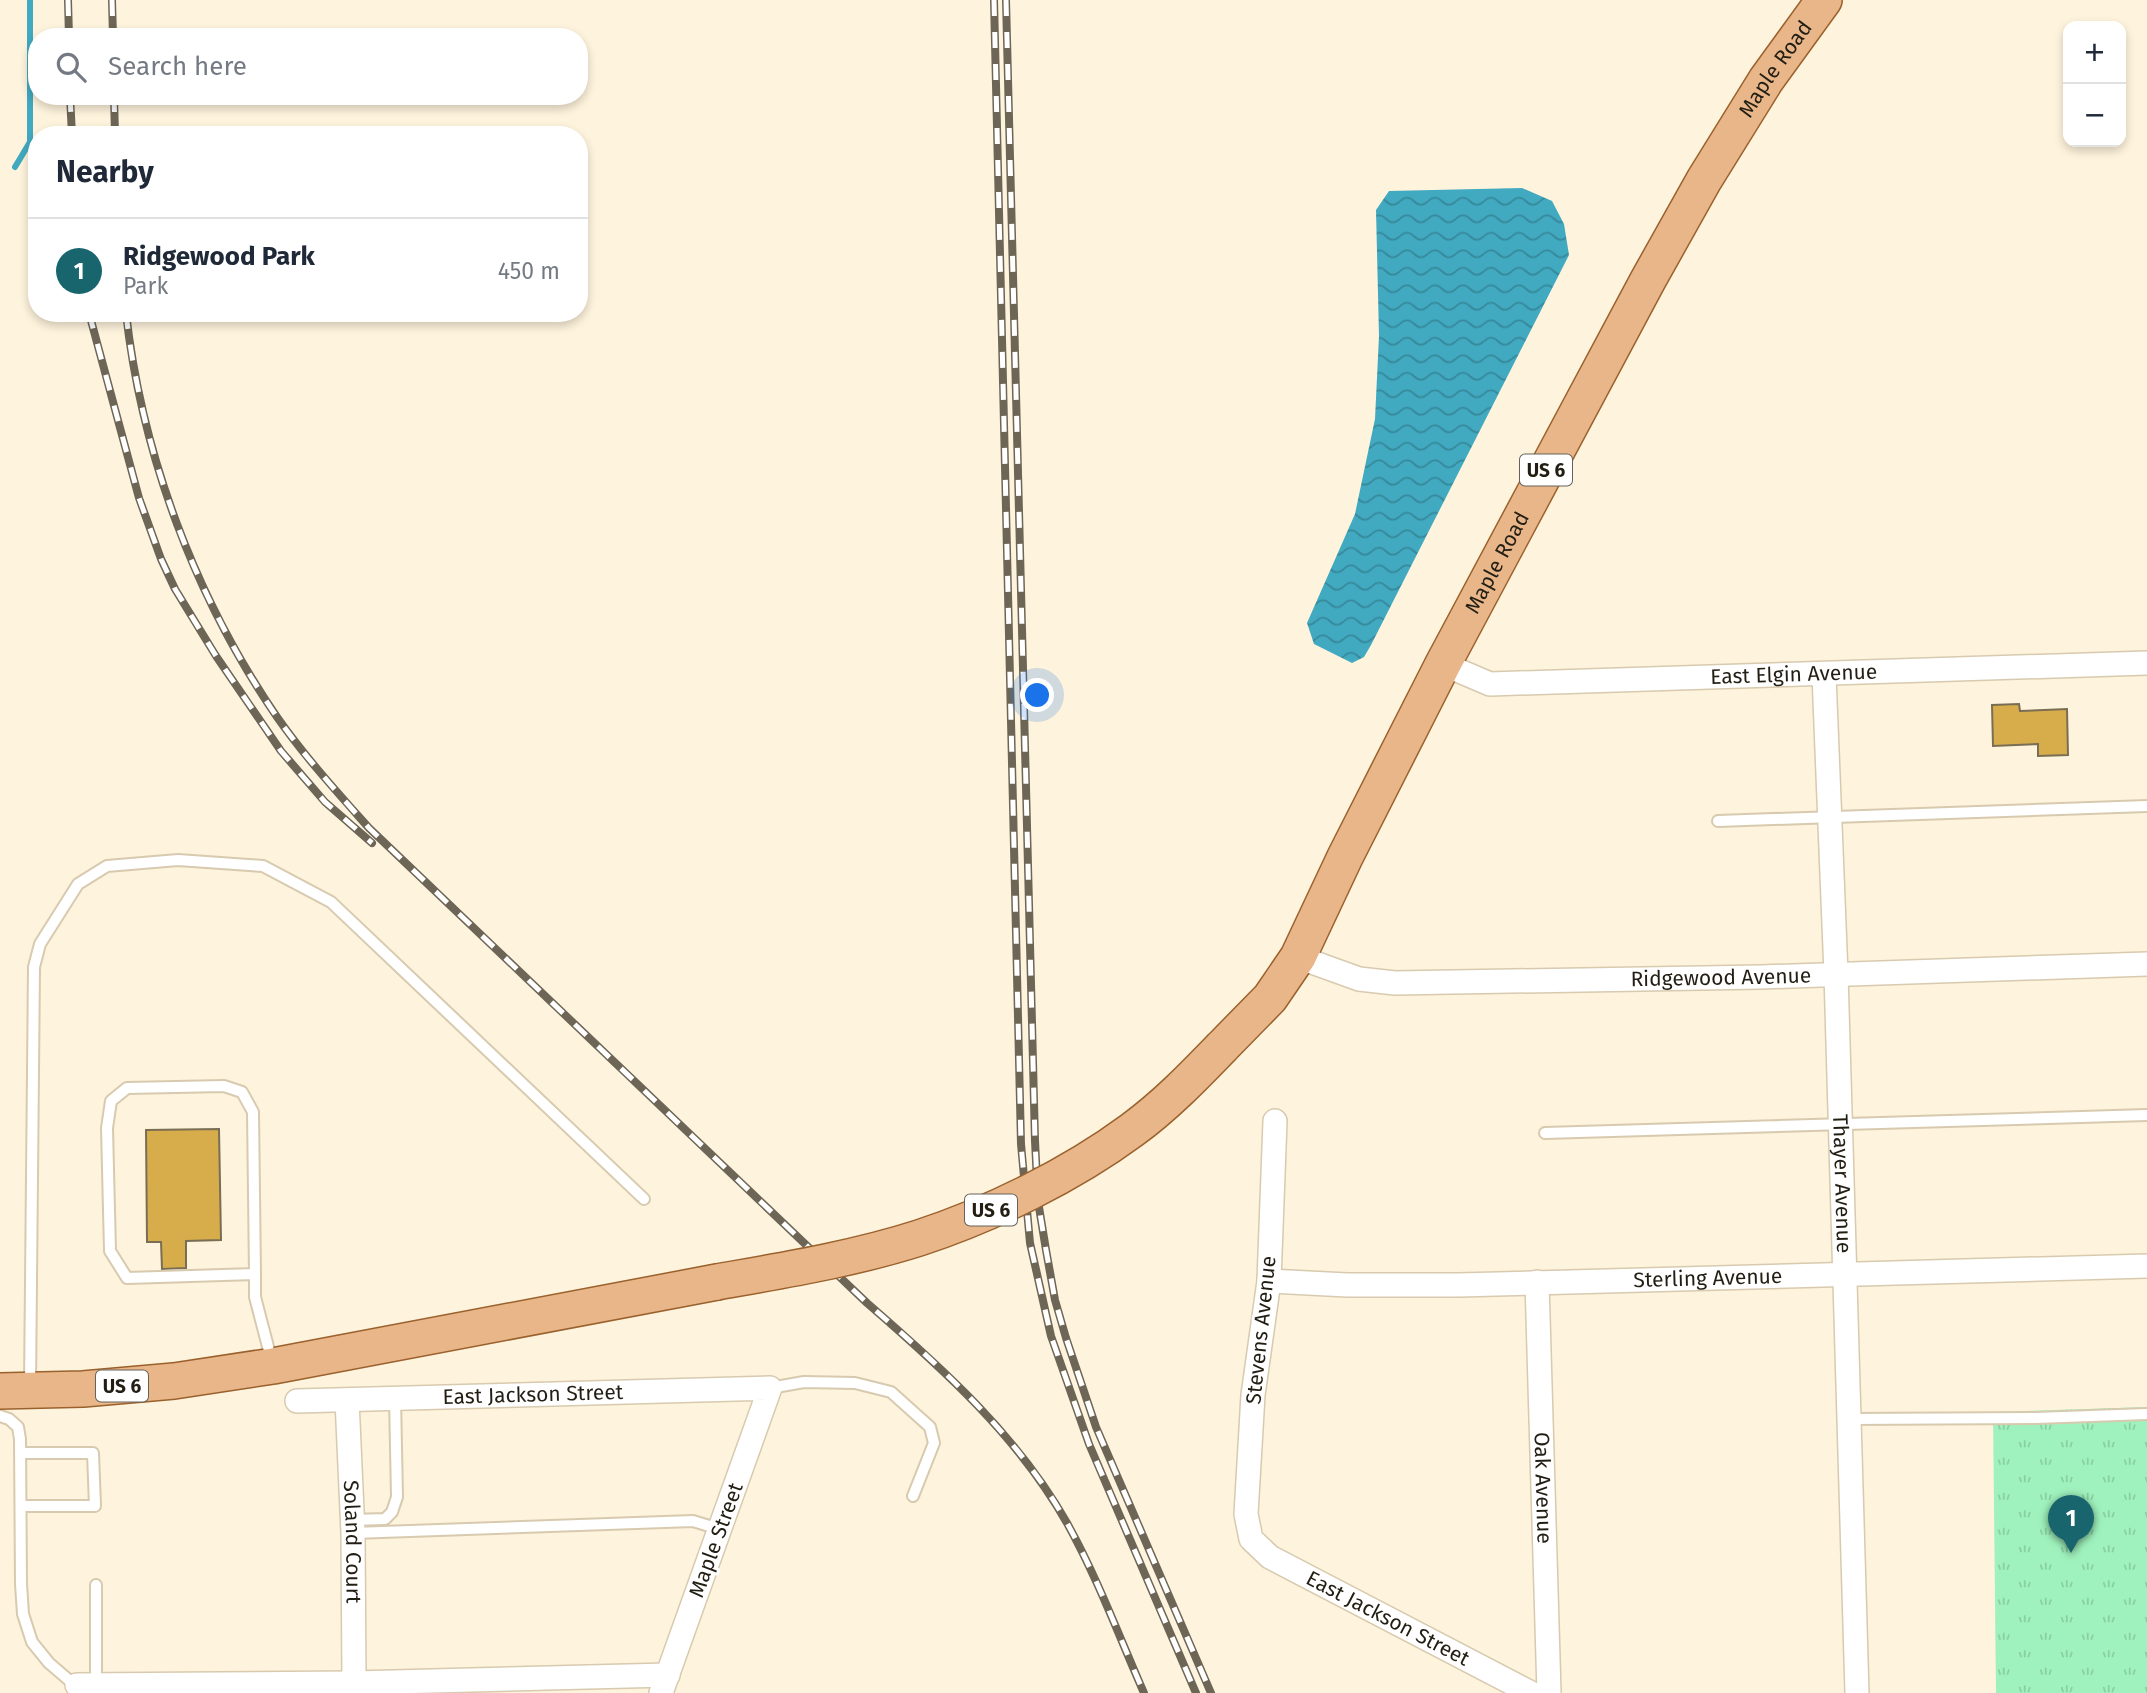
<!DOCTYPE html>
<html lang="en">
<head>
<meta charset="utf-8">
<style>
	:root { --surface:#fff; --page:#f6f6f7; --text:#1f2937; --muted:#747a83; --line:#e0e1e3; --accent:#18656e }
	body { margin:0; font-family:"Fira Sans",sans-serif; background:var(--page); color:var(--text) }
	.controls { position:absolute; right:21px; top:21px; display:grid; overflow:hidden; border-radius:14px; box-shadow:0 4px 10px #0003 }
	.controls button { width:63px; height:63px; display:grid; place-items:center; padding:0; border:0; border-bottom:2px solid var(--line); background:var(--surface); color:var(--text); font:35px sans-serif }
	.you { position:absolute; left:1038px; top:696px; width:24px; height:24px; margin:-18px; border:5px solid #fff; border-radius:50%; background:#1a73e8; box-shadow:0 0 0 10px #1a73e833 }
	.badge { display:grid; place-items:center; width:46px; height:46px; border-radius:50%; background:var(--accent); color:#fff; font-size:23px; font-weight:700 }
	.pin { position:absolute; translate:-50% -58px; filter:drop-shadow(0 2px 4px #0008) }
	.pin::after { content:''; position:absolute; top:37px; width:24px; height:21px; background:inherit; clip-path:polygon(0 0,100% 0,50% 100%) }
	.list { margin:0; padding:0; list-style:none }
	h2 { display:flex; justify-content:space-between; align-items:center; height:91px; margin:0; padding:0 28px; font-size:30px }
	h2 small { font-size:23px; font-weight:400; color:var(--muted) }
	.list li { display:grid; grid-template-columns:46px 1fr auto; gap:21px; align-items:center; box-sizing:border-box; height:105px; padding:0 28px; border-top:2px solid var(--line) }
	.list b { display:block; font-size:26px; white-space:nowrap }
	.list p { margin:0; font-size:23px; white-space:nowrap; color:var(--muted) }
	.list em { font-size:23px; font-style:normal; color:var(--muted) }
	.icon { flex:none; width:38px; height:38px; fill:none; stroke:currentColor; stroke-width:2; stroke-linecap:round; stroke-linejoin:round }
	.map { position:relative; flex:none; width:2147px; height:1693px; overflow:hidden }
	.search { position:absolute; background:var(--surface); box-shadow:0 4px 10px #0003; left:28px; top:28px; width:560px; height:77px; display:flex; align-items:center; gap:18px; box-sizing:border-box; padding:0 24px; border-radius:28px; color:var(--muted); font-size:26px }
	.panel { position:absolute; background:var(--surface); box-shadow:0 4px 10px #0003; left:28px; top:126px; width:560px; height:196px; border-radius:28px }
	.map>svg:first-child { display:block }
	.park { fill:url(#park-tufts) }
	.water { fill:url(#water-waves) }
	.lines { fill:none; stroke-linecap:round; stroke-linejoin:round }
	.stream { stroke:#41a9c0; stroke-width:6 }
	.building { fill:#d7ad4c; stroke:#796d54; stroke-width:2 }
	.lane-casing { stroke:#d7caaf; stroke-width:14 }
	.street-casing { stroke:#d7caaf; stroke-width:26 }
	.primary-casing { stroke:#9a612d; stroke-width:38 }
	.lane { stroke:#fff; stroke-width:10 }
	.street { stroke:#fff; stroke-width:23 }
	.primary { stroke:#e9b689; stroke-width:35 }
	.rail-casing { stroke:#6d6657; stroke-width:8 }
	.rail { stroke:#fff; stroke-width:5; stroke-dasharray:16; stroke-linecap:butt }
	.primary-bridge-casing { stroke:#9a612d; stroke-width:38; stroke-linecap:butt }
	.primary-bridge { stroke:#e9b689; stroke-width:35 }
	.labels { text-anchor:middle; stroke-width:6; stroke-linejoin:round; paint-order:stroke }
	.shield { fill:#fff; stroke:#64625a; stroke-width:2 }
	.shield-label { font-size:19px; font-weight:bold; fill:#221e13 }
	.street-label { font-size:21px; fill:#221e13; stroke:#fff }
</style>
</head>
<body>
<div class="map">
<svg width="2147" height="1693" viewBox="0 0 2147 1693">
	<defs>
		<pattern id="park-tufts" width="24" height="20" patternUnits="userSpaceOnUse" patternTransform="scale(1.75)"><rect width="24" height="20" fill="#9ff2bd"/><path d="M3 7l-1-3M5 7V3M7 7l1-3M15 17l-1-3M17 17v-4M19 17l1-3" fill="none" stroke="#89cfa2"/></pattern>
		<pattern id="water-waves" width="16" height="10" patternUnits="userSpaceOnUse" patternTransform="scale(1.75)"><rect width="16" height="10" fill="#41a9c0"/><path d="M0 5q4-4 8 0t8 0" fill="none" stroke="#36899b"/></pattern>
	</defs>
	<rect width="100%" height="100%" fill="#fef3dc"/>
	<!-- park -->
	<path class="park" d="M2147,1407V1693H1996L1993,1412Z"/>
	<!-- water -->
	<path class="water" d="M1522,188L1552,201L1564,224L1569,255L1371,645L1364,657L1352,663L1314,644L1307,623L1355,514L1375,419L1379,336L1376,210L1389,191Z"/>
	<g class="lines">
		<!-- stream -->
		<path class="stream" d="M15,167L30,142V0"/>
	</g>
	<!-- building -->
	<path class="building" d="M2019,704L2020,711L2067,709L2068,755L2038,756V744L1993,746L1992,705Z
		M219,1129L221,1240L186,1241V1268L162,1269L161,1242H147L146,1130Z"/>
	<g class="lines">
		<!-- lane casing -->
		<g class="lane-casing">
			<path id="lane" d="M1718,821L2147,806
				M1545,1133L2147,1115
				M255,1274L127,1278L110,1251L107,1128L111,1101L127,1088L224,1086L242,1092L253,1112L255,1274V1297L272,1362
				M30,1387L34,967L40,944L78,884L107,866L178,860L263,866L331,902L644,1199
				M770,1388L804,1382L855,1383L891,1392L930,1427L934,1443L913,1496
				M0,1416L9,1419L18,1427L20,1439L21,1584L23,1614L32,1642L49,1663L77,1687
				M1849,1419L2036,1418L2147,1414
				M20,1453H93L95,1506H21
				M352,1520L385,1519L392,1512L397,1497L395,1398
				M353,1533L693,1521L719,1529
				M96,1585V1685"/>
		</g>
		<!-- street casing -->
		<g class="street-casing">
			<g id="street">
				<path id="s1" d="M1443,664L1490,684L2147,663"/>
				<path id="s2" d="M1824,675L1836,974L1857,1693"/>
				<path id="s3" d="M1298,957L1359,979L1395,983L1761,977L2147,964"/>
				<path id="s4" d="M1275,1121L1269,1281L1253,1395L1246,1514L1251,1539L1270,1557L1531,1693"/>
				<path id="s5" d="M1269,1281L1347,1285H1459L2147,1266"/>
				<path id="s6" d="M1537,1282L1549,1693"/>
				<path id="s7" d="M347,1400L353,1533L354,1683"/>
				<path id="s8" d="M297,1401L770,1388L661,1693"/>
				<path d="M77,1685L354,1683L668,1675"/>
			</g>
		</g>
		<!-- primary casing -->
		<g class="primary-casing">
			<g id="primary">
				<path id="s9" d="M1222,1047L1270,998L1298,957L1345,857L1443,664L1648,280L1704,180L1766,80L1824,0"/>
				<path d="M0,1391L83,1389L174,1381L273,1366L717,1282"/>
			</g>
		</g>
		<!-- lane -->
		<use href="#lane" class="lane"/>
		<!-- street -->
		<use href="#street" class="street"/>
		<!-- primary -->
		<use href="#primary" class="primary"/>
		<!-- rail casing -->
		<g class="rail-casing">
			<path id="rail" d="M68,0L69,37
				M112,0L113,37
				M994,0L1021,1144L1030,1243L1051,1336L1089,1444L1196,1693
				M1006,0L1035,1141L1038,1201L1046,1250L1055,1300L1066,1338L1096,1427L1211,1693
				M70,96L72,135
				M114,96L115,135
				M89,313L139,498L161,559L175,589L216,656L281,751L325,802L372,843
				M126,313C142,456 196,599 277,717C305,757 337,792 369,828L867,1303C942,1368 1018,1436 1067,1523C1097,1577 1119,1636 1144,1693"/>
		</g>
		<!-- rail -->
		<use href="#rail" class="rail"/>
		<!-- primary-bridge casing -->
		<g class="primary-bridge-casing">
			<path id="primary-bridge" d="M717,1282C785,1270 853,1259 919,1238C992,1214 1071,1175 1132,1130C1165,1106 1194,1076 1222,1047"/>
		</g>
		<!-- primary-bridge -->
		<use href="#primary-bridge" class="primary-bridge"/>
	</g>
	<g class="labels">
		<!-- shield labels -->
		<g class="shield">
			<rect x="1520" y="454.5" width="52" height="31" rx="5"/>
			<rect x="965" y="1194.5" width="52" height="31" rx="5"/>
			<rect x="96" y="1370.5" width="52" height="31" rx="5"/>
		</g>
		<g class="shield-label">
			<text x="1546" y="477">US 6</text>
			<text x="991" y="1217">US 6</text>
			<text x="122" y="1393">US 6</text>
		</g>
		<!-- street labels -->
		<g class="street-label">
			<text dy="7" stroke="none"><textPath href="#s9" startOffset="1127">Maple Road</textPath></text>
			<text dy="7" stroke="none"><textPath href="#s9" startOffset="560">Maple Road</textPath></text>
			<text dy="7" stroke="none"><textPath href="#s1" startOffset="355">East Elgin Avenue</textPath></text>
			<text dy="7" stroke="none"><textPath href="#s3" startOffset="427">Ridgewood Avenue</textPath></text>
			<text dy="7" stroke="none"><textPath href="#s2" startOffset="509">Thayer Avenue</textPath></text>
			<text dy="7" stroke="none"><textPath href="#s5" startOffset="439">Sterling Avenue</textPath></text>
			<text transform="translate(1261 1330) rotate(-84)" y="7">Stevens Avenue</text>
			<text dy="7" stroke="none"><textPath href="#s8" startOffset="236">East Jackson Street</textPath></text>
			<text dy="7" stroke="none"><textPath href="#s6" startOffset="206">Oak Avenue</textPath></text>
			<text transform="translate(716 1540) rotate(-70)" y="7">Maple Street</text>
			<text dy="7" stroke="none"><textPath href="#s7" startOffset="142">Soland Court</textPath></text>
			<text dy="7" stroke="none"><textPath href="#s4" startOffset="579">East Jackson Street</textPath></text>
		</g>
	</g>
</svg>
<div class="controls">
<button>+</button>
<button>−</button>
</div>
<div class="you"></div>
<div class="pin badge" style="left:2071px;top:1553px">1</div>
<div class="search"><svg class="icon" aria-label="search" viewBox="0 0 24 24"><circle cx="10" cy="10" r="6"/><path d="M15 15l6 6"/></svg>Search here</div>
<section class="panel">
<h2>Nearby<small></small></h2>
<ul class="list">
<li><span class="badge">1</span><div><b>Ridgewood Park</b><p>Park</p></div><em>450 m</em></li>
</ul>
</section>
</div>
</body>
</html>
